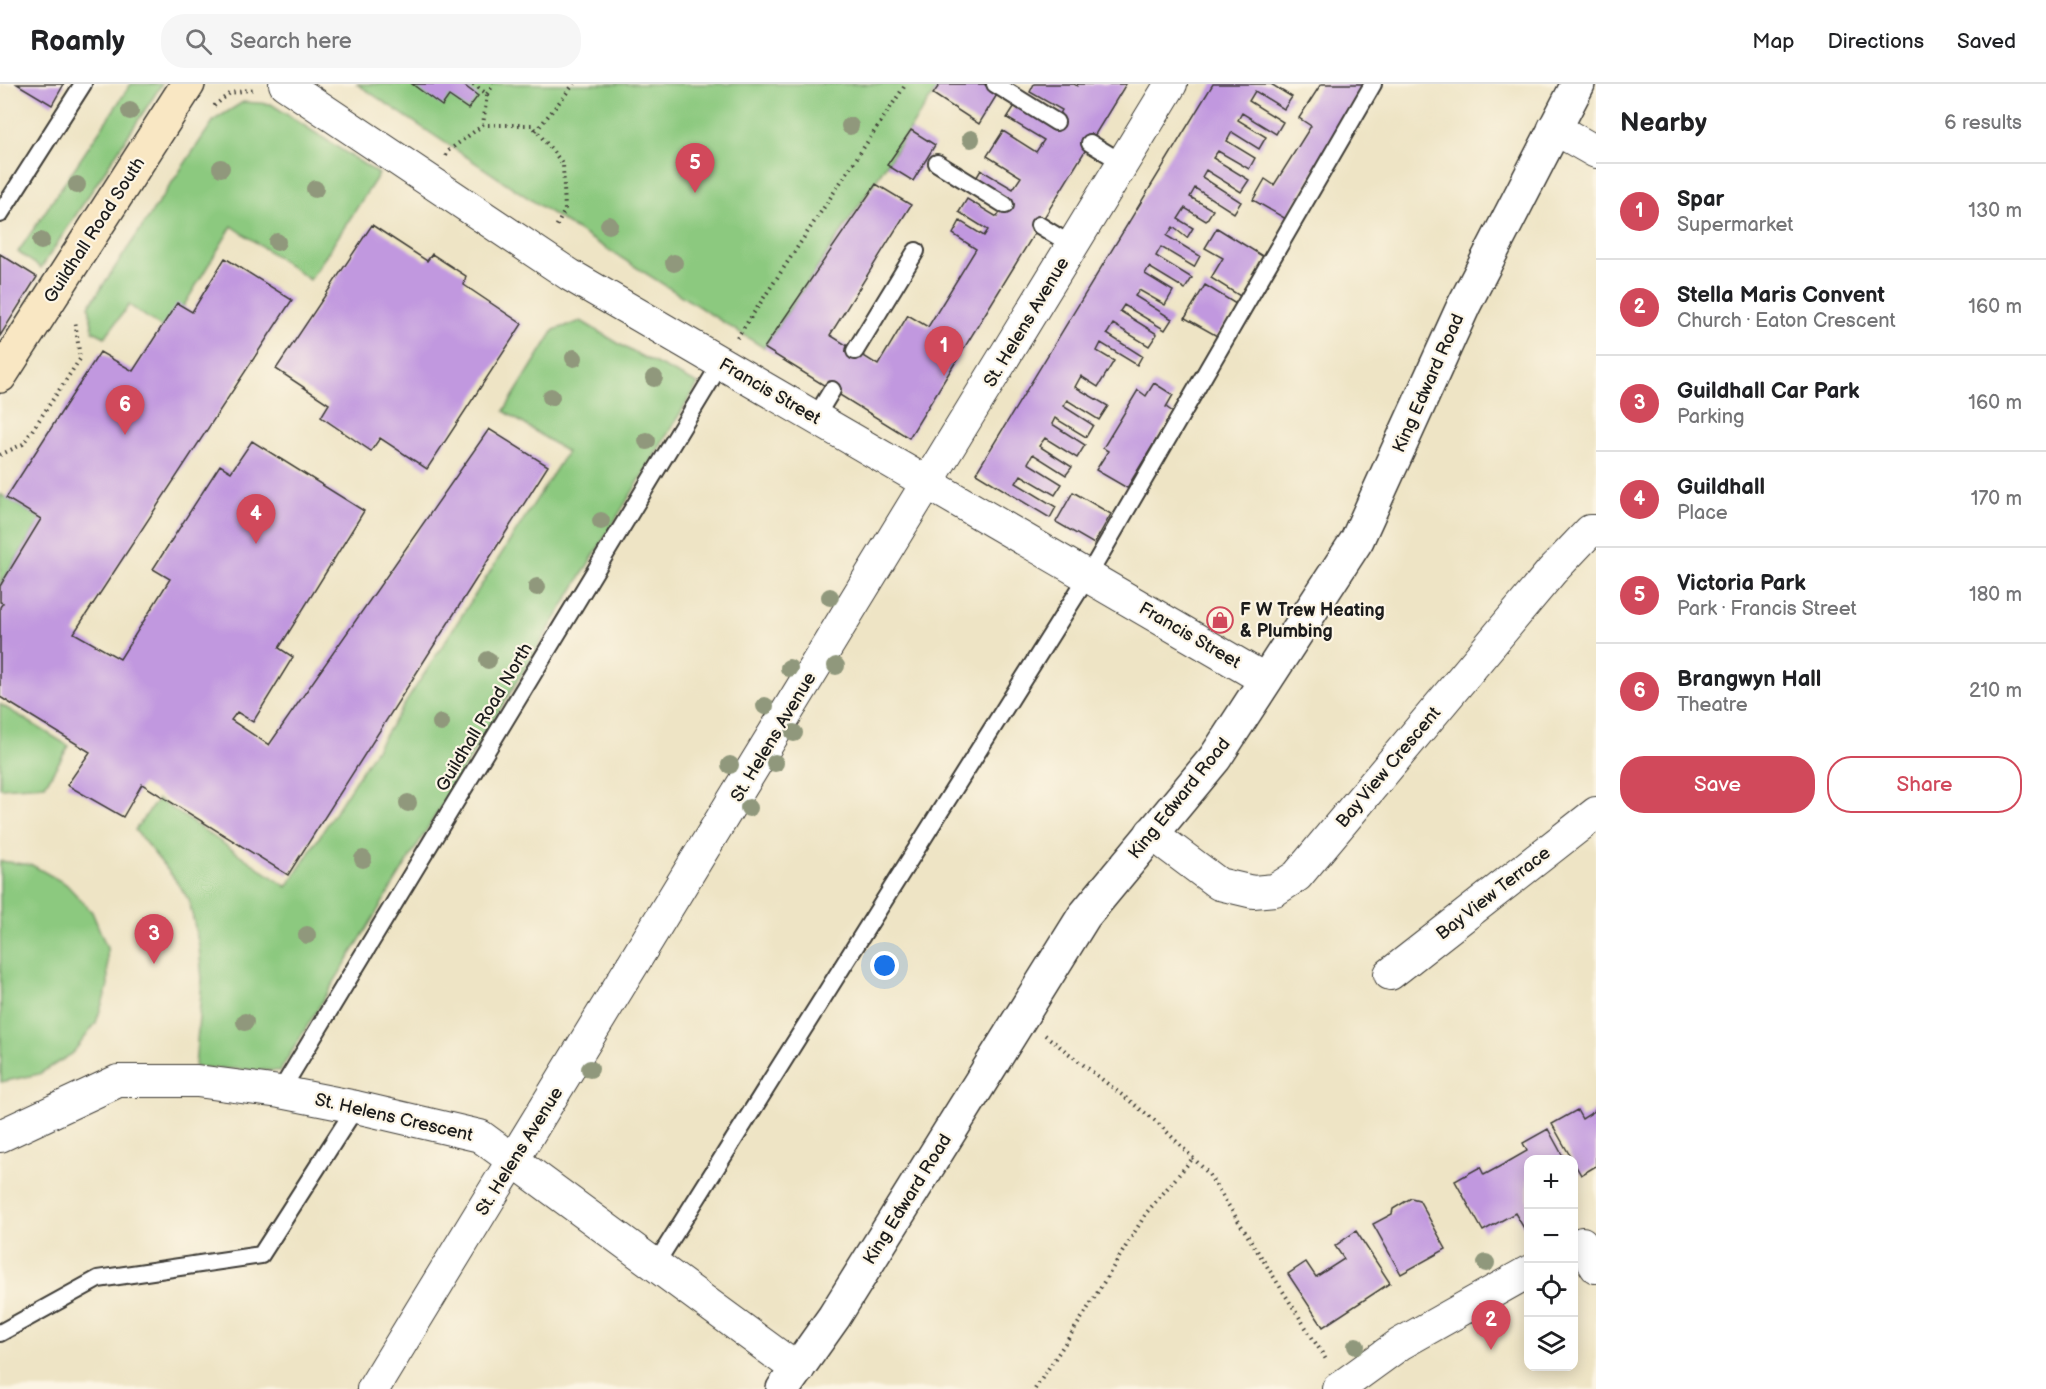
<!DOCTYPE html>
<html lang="en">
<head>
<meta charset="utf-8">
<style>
	:root { --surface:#fff; --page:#f6f6f6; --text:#202124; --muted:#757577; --line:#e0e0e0; --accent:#d1495b }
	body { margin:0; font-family:"Balsamiq Sans",sans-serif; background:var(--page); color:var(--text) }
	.controls { position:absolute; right:18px; bottom:18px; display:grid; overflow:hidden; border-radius:12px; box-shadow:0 3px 15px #0003 }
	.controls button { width:54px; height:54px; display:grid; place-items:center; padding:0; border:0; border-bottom:2px solid var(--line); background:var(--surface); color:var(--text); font:30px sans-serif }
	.you { position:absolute; left:885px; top:882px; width:21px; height:21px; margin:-15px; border:4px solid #fff; border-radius:50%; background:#1a73e8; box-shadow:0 0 0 9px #1a73e833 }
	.badge { display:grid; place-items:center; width:39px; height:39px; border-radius:50%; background:var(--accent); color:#fff; font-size:20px; font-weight:700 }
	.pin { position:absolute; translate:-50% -50px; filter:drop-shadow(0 2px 3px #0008) }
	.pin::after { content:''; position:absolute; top:32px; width:21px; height:18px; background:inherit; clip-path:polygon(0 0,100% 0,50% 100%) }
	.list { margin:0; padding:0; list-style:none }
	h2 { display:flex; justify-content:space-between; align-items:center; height:78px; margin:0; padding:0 24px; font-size:26px }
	h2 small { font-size:20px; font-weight:400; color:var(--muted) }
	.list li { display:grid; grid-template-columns:39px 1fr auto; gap:18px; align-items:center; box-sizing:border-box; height:96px; padding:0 24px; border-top:2px solid var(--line) }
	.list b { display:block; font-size:22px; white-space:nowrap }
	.list p { margin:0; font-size:20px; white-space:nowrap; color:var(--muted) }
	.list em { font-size:20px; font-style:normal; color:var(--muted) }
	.actions { display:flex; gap:12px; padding:18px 24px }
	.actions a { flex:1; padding:14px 0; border:2px solid var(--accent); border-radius:24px; text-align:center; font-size:21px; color:var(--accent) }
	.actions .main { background:var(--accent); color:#fff }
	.icon { flex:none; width:33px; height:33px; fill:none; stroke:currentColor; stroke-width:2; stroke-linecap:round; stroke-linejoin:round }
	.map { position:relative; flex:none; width:1596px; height:1305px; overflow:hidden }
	header { display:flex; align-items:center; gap:36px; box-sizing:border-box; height:84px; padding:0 30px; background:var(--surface); border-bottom:2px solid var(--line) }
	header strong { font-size:28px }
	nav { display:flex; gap:33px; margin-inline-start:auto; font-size:21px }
	.search { width:420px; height:54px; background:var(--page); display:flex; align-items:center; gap:15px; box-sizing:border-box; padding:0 21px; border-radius:24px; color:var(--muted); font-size:22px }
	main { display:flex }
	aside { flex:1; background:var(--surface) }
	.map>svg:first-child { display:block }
	.green { fill:#8cc97f; stroke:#54724e; stroke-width:1.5 }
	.building { fill:#c198df }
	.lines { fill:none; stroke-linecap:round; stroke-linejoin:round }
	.service-casing { stroke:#3c3a35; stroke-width:20 }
	.minor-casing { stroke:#3c3a35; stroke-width:34 }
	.tertiary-casing { stroke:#3c3a35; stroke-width:36 }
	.secondary-casing { stroke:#3c3a35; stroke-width:36 }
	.path { stroke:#3c3a35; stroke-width:4; stroke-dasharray:1.5 4.5; stroke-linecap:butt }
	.service { stroke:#fff; stroke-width:16 }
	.minor { stroke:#fff; stroke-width:32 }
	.tertiary { stroke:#fff; stroke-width:33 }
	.secondary { stroke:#f9e7c3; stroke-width:33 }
	.tree { fill:#90987b }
	.labels { text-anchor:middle; stroke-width:4.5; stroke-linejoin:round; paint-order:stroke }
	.street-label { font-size:18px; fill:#1c1c1c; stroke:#fcf5e5 }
	.poi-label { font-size:18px; font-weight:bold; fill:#1c1c1c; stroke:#fcf5e5; text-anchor:start }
</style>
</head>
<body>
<header>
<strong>Roamly</strong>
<div class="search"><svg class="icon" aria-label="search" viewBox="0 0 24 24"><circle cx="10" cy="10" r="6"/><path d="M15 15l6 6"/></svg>Search here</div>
<nav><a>Map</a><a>Directions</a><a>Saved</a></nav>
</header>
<main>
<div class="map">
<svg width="1596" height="1305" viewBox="0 0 1596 1305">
	<rect width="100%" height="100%" fill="#fcf5e5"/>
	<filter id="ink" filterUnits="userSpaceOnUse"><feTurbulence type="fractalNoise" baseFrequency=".0167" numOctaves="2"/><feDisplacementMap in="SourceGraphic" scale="12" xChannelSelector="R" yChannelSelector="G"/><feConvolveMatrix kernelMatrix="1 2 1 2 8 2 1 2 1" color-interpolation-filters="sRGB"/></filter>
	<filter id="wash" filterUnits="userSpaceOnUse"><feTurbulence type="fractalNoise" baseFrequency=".008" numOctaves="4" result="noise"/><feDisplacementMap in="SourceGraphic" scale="24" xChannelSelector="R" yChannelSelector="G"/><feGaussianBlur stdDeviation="1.35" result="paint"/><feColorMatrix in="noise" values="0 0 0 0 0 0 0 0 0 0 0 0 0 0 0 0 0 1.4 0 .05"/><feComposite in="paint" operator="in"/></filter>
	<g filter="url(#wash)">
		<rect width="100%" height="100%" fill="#eee4c5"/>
		<!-- green -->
		<path class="green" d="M131,0H162L41,184L18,168Z
			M357,0H940L764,264L566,139Z
			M243,18L271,20L379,90L310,196L232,142L168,248L129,221L105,253L93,247L89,222L214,36Z
			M581,237L631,267L698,300L280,987L195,983L202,895L199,862L189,816L174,794L135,746L158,715L287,803L567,368L504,327L554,246Z
			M0,410L41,435L0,502Z
			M0,620L69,662L45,701L0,704Z
			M0,777L32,781L66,800L92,828L107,864L108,902L96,939L72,970L39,990L1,998Z"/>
		<g id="blocks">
			<!-- building -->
			<path class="building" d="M17,0H64L52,21Z
				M412,0H462L478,12L468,25L449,12L442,22Z
				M940,0H984L998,9L979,40L933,10Z
				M1034,0H1074L1077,2L1078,0H1126L909,354L764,264L876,100L911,121L830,251L878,281L908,231L928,243L976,165L953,150L960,137L984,152L988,146L959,128L967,115L997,133L1008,116L975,96L981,86L1013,105L1021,93L987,72L1003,47L1036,68L1044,56L1007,34L1016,20L1056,38L1062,26L1030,8Z
				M1213,0H1271L1292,13L1284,25L1255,7L1249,17L1283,38L1276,50L1242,29L1238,36L1266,53L1259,65L1232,48L1227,57L1255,74L1249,85L1218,67L1213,74L1249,96L1241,108L1206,86L1202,93L1241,118L1234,129L1195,104L1190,113L1213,126L1206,137L1185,124L1178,135L1193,144L1187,154L1173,143L1167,152L1200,172L1194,183L1161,163L1156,172L1192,194L1185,205L1149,183L1145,190L1173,207L1165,221L1139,206L1135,212L1172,235L1165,246L1124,221L1120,227L1157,250L1149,262L1113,240L1107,250L1142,272L1137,281L1101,259L1097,267L1114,277L1098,303L1081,292L1075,303L1108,322L1099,336L1067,316L1063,322L1093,341L1086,353L1055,334L1052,340L1085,361L1077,374L1045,354L1039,362L1072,383L1066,391L1033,370L1028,379L1062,400L1055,411L1021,391L1016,399L1056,423L1050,434L976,389Z
				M1321,0H1364L1286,135L1253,116L1265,95L1274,101L1311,42L1299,34Z
				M911,46L935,61L913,97L887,81Z
				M372,141L427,177L432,170L466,192L464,201L522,240L427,385L380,354L371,367L321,333L329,320L276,285Z
				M1217,144L1264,173L1240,212L1211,194L1223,174L1205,164Z
				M0,170L37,193L0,252Z
				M225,174L292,216L74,549L120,575L170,495L153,485L220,381L231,388L252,357L364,427L279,564L293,573L253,638L237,628L231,636L269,661L489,345L548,382L288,791L142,700L123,733L67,701L90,668L0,613V523L3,519L0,518V502L41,435L6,414L100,268L133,287L177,219L192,228Z
				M1205,201L1236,220L1217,252L1185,234Z
				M1154,299L1173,311L1166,323L1173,328L1127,404L1096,386L1108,367L1103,364L1138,306L1146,312Z
				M1073,408L1111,430L1094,460L1056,438Z
				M1577,1026L1582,1035L1596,1026V1082L1581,1091L1552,1040Z
				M1548,1045L1565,1076H1528V1144L1525,1146L1515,1129L1483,1147L1455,1097L1480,1083L1484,1091L1506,1079L1527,1067L1523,1059Z
				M1411,1114L1419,1116L1446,1165L1401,1190L1373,1140L1392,1130L1393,1125Z
				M1356,1147L1390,1199L1323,1243L1288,1190L1306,1178L1316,1193L1344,1175L1335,1162Z"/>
		</g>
	</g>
	<g filter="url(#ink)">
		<use href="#blocks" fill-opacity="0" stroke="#3c3a35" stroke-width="1.5"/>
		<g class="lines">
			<!-- service casing -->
			<g class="service-casing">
				<path id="service" d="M995,0L1056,38
					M1090,59L1123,79
					M937,79L1005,121
					M0,130L83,0
					M1039,141L1073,162
					M855,267L916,167
					M815,334L832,306
					M280,1008L721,279
					M655,1181L1088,492L1373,0
					M0,1249L98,1195L261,1171L356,1023"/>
			</g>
			<!-- minor casing -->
			<g class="minor-casing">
				<path id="minor" d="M285,0L570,191L1266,596
					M1554,44L1596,68
					M1151,749L1219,800L1253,808L1275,806L1297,792L1552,487L1590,447H1596
					M1390,890L1596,729
					M0,1052L118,997H197L280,1008L356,1023L480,1052L798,1286
					M1582,1159L1596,1183
					M373,1305L1171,0
					M1338,1305L1400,1260L1528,1188"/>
			</g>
			<!-- tertiary casing -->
			<g class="tertiary-casing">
				<path id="tertiary" d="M783,1305L834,1233L1084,832L1215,674L1357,456L1464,221L1578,0"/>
			</g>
			<!-- secondary casing -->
			<g class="secondary-casing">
				<path id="secondary" d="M0,292L188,0"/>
			</g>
			<!-- path -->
			<path class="path" d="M473,0L487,10L483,41
				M487,10L494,0
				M214,22L230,9L255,5
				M536,47L574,0
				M446,72L448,67L483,41H532L563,80L565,126L555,145
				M737,254L906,0
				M0,371L23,360L80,275L75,236
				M1045,951L1158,1039L1208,1089L1327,1277
				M1035,1305L1083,1232L1147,1128L1193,1074"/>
			<!-- service -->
			<use href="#service" class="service"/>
			<!-- minor -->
			<use href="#minor" class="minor"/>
			<!-- tertiary -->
			<use href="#tertiary" class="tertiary"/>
			<!-- secondary -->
			<use href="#secondary" class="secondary"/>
		</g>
		<!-- trees -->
		<g class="tree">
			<circle cx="130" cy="27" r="9"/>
			<circle cx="850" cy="42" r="9"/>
			<circle cx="971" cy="55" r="9"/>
			<circle cx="221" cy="84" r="9"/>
			<circle cx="77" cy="101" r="9"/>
			<circle cx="315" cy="105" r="9"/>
			<circle cx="609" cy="141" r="9"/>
			<circle cx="41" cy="157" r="9"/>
			<circle cx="277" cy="158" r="9"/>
			<circle cx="674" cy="179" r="9"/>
			<circle cx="574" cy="274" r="9"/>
			<circle cx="654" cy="294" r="9"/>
			<circle cx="551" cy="313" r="9"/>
			<circle cx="647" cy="357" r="9"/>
			<circle cx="601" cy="437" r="9"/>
			<circle cx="537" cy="503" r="9"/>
			<circle cx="830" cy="513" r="9"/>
			<circle cx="488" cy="576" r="9"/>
			<circle cx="836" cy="582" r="9"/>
			<circle cx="789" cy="584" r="9"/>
			<circle cx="765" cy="622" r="9"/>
			<circle cx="441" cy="639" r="9"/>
			<circle cx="794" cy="649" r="9"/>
			<circle cx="775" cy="679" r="9"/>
			<circle cx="730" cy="681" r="9"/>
			<circle cx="408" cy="719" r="9"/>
			<circle cx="749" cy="724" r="9"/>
			<circle cx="363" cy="775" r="9"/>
			<circle cx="307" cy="851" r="9"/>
			<circle cx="245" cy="938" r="9"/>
			<circle cx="590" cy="985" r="9"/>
			<circle cx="1486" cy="1179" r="9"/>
			<circle cx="1356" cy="1262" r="9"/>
		</g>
	</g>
	<!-- icons -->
	<defs>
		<g id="shop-ring" transform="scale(1.35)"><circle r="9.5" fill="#fcf5e5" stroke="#d1495b" stroke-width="1.5"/><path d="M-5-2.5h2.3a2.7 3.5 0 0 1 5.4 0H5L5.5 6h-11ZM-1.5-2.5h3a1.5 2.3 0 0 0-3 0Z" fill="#d1495b"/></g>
	</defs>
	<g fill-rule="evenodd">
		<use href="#shop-ring" x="1220" y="536"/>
	</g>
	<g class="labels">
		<!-- street labels -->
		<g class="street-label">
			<text transform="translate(94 146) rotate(-57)" y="6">Guildhall Road South</text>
			<text transform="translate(1026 238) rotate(-59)" y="6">St. Helens Avenue</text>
			<text transform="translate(1428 299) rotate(-66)" y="6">King Edward Road</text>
			<text transform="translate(770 307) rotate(30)" y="6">Francis Street</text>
			<text transform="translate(1190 551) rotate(30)" y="6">Francis Street</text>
			<text transform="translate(484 633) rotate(-59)" y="6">Guildhall Road North</text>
			<text transform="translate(773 653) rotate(-59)" y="6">St. Helens Avenue</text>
			<text transform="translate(1388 683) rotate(-50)" y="6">Bay View Crescent</text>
			<text transform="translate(1179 714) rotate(-51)" y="6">King Edward Road</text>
			<text transform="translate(1493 809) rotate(-38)" y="6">Bay View Terrace</text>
			<text transform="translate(394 1033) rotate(13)" y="6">St. Helens Crescent</text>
			<text transform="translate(519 1067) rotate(-58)" y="6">St. Helens Avenue</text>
			<text transform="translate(907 1115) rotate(-58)" y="6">King Edward Road</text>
		</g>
		<!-- poi labels -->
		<g class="poi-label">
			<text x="1240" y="532">F W Trew Heating<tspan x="1240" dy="21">&amp; Plumbing</tspan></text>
		</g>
	</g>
</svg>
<div class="controls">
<button>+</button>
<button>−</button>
<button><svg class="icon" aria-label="locate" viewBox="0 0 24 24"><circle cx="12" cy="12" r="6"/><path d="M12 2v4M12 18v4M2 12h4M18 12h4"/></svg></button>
<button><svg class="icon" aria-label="layers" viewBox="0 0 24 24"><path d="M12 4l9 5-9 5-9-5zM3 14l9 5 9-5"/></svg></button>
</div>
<div class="you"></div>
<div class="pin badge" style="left:944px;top:292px">1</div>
<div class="pin badge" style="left:1491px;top:1266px">2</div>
<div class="pin badge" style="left:154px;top:880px">3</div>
<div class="pin badge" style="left:256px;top:460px">4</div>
<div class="pin badge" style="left:695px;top:109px">5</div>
<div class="pin badge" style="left:125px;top:351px">6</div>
</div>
<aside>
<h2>Nearby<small>6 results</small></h2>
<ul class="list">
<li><span class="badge">1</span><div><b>Spar</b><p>Supermarket</p></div><em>130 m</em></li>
<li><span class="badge">2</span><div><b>Stella Maris Convent</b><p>Church · Eaton Crescent</p></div><em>160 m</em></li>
<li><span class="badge">3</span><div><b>Guildhall Car Park</b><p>Parking</p></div><em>160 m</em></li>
<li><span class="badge">4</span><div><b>Guildhall</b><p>Place</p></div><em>170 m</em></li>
<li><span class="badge">5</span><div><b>Victoria Park</b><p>Park · Francis Street</p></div><em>180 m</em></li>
<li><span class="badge">6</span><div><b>Brangwyn Hall</b><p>Theatre</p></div><em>210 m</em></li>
</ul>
<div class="actions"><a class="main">Save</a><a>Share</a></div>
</aside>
</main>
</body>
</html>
